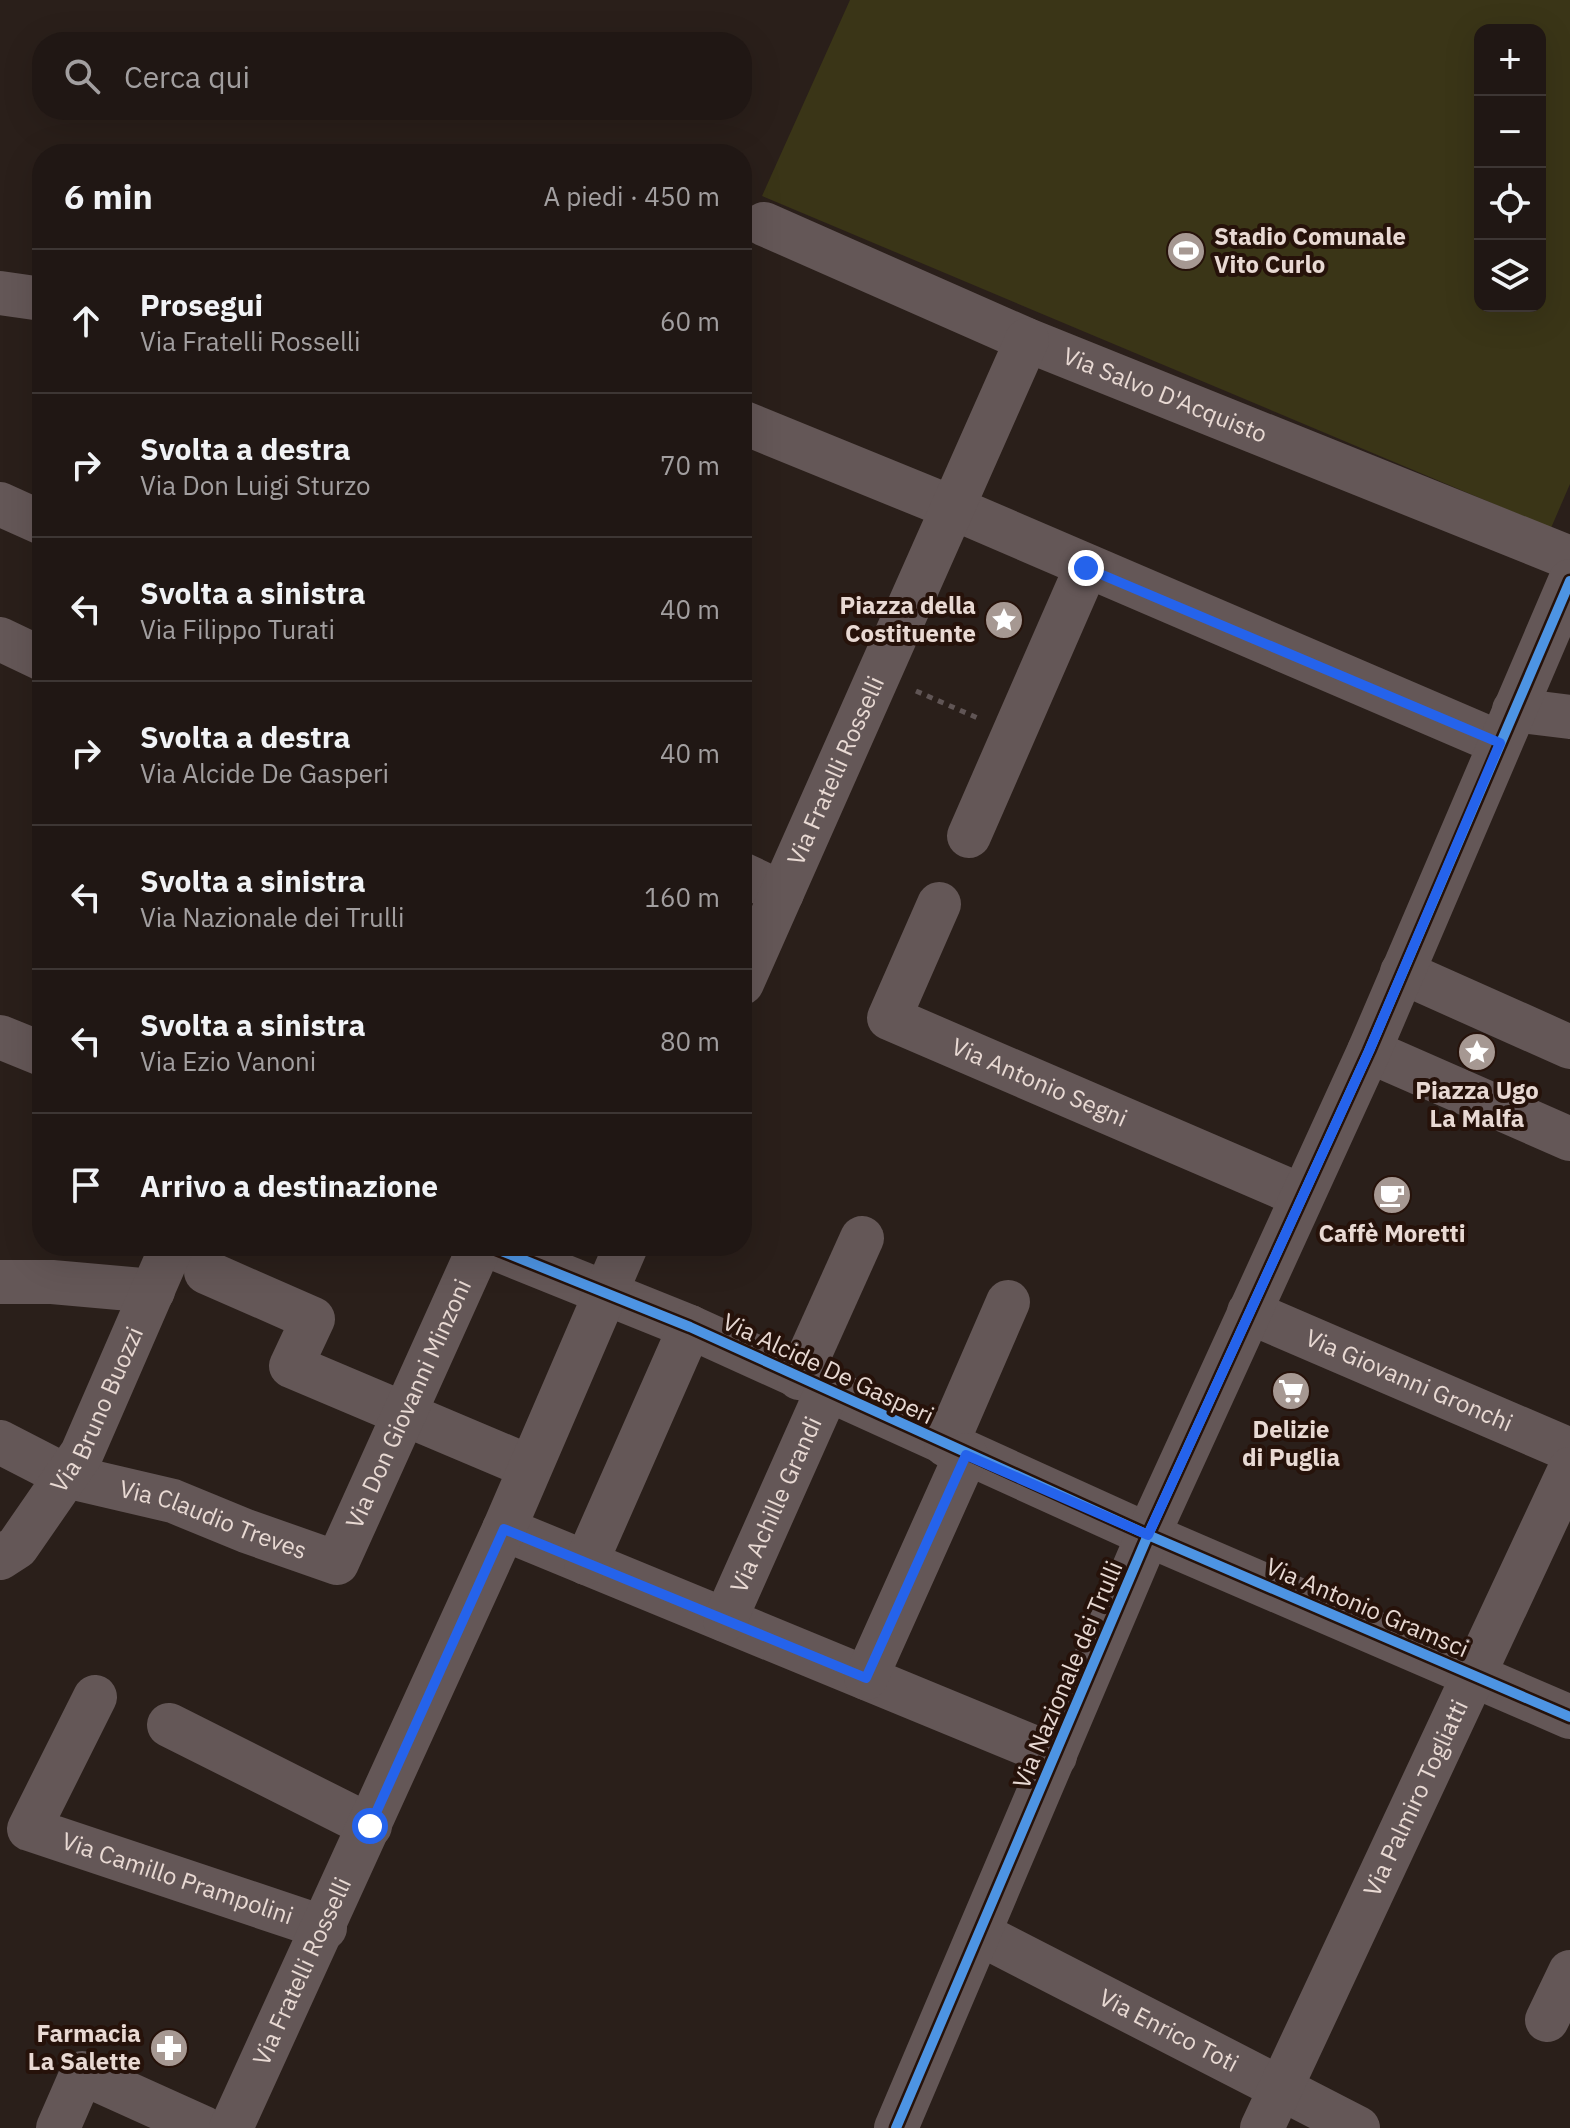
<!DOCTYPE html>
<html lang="it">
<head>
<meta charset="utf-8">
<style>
	:root { --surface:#201714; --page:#2d2422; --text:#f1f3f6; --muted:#a29fa0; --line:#3d3634 }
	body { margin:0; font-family:"IBM Plex Sans",sans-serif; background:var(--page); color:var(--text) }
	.controls { position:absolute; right:24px; top:24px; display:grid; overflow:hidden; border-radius:16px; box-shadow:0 8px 32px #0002 }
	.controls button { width:72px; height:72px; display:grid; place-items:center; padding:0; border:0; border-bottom:2px solid var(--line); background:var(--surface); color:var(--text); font:40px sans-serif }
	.stop { position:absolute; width:24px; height:24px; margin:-18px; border:6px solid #2563eb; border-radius:50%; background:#fff }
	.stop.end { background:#2563eb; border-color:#fff; box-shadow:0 2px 8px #0008 }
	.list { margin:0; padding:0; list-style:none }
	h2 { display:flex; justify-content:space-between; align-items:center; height:104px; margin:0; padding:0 32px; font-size:34px }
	h2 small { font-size:26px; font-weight:400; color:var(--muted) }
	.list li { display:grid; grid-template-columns:52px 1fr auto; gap:24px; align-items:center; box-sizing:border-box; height:144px; padding:0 32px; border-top:2px solid var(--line) }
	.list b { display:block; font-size:30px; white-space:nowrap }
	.list p { margin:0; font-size:26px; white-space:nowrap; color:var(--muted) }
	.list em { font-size:26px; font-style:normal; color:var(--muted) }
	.icon { flex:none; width:44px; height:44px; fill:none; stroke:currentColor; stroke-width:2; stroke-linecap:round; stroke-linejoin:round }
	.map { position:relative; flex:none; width:1570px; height:2128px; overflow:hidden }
	.search { position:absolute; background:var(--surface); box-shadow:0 8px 32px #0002; left:32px; top:32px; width:720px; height:88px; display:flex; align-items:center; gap:20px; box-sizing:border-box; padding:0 28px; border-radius:32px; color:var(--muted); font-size:30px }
	.panel { position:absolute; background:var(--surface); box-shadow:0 8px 32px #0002; left:32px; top:144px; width:720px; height:1112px; border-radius:32px }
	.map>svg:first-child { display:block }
	.green { fill:#3a3517; fill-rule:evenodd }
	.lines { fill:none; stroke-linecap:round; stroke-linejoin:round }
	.path { stroke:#605555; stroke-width:5; stroke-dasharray:6 6; stroke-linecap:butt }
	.minor { stroke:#645757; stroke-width:44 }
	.cycleway-casing { stroke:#26120a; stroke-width:15 }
	.cycleway { stroke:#4d94e3; stroke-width:10 }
	.route { stroke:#2563eb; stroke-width:10 }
	.labels { text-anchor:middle; stroke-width:8; stroke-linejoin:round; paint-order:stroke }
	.poi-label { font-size:24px; font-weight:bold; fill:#e8d9d3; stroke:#26120a }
	.street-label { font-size:24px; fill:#e8d9d3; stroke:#26120a }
</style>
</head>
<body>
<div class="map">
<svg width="1570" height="2128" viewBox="0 0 1570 2128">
	<rect width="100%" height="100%" fill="#2a1f1a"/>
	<!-- green -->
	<path class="green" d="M850,0H1570V484L1551,528L762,196ZM1480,30H1540V306H1480Z"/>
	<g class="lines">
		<!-- path -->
		<path class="path" d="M916,691L980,719"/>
		<!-- minor -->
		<g class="minor">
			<path id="s1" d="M764,224L1027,340L1570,558"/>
			<path d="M0,293L42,299"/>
			<path d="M742,422L953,508L1500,743"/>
			<path d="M0,504L42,523"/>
			<path d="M0,639L42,659"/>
			<path d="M1514,710L1570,717"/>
			<path d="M969,836L1086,568"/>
			<path d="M742,874L782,893"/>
			<path id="s2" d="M939,904L889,1018L1302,1196"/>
			<path d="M1402,972L1570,1047"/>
			<path id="s3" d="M742,983L1027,340"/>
			<path d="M0,1037L42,1054"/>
			<path d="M1369,1051L1570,1139"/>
			<path d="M489,1246L690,1327L1148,1535L1570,1717"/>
			<path d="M206,1272L313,1319L291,1366L530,1467"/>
			<path d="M0,1282H52L153,1291"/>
			<path id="s4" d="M1249,1312L1570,1450"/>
			<path d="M799,1378L862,1238"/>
			<path id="s5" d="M0,1442L66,1476L173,1501L246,1531L337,1563L480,1246"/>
			<path d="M946,1445L1008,1302"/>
			<path d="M504,1529L1055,1756"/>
			<path id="s6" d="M0,1558L17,1547L82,1453L172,1246"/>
			<path d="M586,1563L690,1327"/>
			<path id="s7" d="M725,1620L827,1391"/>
			<path d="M866,1678L966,1455"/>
			<path id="s8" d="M95,1697L29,1829L325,1928"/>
			<path d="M169,1725L370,1826"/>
			<path id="s9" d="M980,1934L1358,2128"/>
			<path d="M1547,2020L1570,1972"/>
			<path d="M58,2128L82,2073L204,2128"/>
			<path id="s10" d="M231,2128L504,1529L626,1246"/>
			<path d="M896,2128L1148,1535L1369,1051L1570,581"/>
			<path id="s11" d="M1262,2128L1570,1469"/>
		</g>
		<!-- cycleway casing -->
		<g class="cycleway-casing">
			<path id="cycleway" d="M489,1246L690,1327L1148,1535L1570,1717
				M896,2128L1148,1535L1369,1051L1570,581"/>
		</g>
		<!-- cycleway -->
		<use href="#cycleway" class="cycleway"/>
	</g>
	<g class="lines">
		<!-- route -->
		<path class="route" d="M370,1826L504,1529L866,1678L966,1455L1148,1535L1369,1051L1500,743L1086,568"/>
	</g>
	<!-- icons -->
	<defs>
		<g id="stadium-disc" transform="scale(2)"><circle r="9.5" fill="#a69892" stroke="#26120a"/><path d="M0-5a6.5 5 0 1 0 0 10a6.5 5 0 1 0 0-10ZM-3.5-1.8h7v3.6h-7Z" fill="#fff"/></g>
		<g id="sight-disc" transform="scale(2)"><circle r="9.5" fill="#a69892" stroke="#26120a"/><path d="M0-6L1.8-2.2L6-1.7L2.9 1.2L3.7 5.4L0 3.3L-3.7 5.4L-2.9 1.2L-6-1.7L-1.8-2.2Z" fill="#fff"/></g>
		<g id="cafe-disc" transform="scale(2)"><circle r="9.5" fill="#a69892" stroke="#26120a"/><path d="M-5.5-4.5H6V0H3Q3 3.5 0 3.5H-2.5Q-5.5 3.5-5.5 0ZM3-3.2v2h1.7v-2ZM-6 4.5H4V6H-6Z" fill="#fff"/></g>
		<g id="supermarket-disc" transform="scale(2)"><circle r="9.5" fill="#a69892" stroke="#26120a"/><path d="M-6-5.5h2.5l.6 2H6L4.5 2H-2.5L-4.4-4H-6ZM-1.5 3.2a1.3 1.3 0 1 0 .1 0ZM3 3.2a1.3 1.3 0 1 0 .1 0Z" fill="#fff"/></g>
		<g id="pharmacy-disc" transform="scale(2)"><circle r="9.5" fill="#a69892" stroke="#26120a"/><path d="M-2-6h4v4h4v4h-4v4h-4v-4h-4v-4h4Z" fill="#fff"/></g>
	</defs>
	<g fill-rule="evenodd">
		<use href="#stadium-disc" x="1186" y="251"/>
		<use href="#sight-disc" x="1004" y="620"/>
		<use href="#sight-disc" x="1477" y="1052"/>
		<use href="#cafe-disc" x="1392" y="1195"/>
		<use href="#supermarket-disc" x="1291" y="1391"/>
		<use href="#pharmacy-disc" x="169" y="2048"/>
	</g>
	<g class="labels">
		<!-- poi labels -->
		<g class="poi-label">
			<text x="1214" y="245" text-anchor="start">Stadio Comunale<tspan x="1214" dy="28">Vito Curlo</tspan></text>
			<text x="976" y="614" text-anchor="end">Piazza della<tspan x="976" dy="28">Costituente</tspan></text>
			<text x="1477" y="1099">Piazza Ugo<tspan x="1477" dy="28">La Malfa</tspan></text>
			<text x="1392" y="1242">Caffè Moretti</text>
			<text x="1291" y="1438">Delizie<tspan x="1291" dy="28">di Puglia</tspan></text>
			<text x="141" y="2042" text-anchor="end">Farmacia<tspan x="141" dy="28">La Salette</tspan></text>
		</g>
		<!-- street labels -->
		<g class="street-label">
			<text dy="8" stroke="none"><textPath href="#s1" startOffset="436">Via Salvo D'Acquisto</textPath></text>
			<text dy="8" stroke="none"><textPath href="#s3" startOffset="232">Via Fratelli Rosselli</textPath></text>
			<text dy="8" stroke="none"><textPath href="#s2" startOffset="288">Via Antonio Segni</textPath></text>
			<text transform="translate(828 1369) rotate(25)" y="8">Via Alcide De Gasperi</text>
			<text dy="8" stroke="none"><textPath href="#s4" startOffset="174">Via Giovanni Gronchi</textPath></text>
			<text dy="8" stroke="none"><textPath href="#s5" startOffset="534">Via Don Giovanni Minzoni</textPath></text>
			<text dy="8" stroke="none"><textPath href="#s6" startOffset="180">Via Bruno Buozzi</textPath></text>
			<text dy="8" stroke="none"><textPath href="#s7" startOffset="126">Via Achille Grandi</textPath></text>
			<text dy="8" stroke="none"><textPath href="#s5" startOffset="228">Via Claudio Treves</textPath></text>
			<text transform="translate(1367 1608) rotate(23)" y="8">Via Antonio Gramsci</text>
			<text transform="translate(1068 1675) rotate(-67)" y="8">Via Nazionale dei Trulli</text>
			<text dy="8" stroke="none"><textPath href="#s11" startOffset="364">Via Palmiro Togliatti</textPath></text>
			<text dy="8" stroke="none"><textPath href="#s8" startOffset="304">Via Camillo Prampolini</textPath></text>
			<text dy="8" stroke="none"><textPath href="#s10" startOffset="172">Via Fratelli Rosselli</textPath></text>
			<text dy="8" stroke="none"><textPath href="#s9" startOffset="212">Via Enrico Toti</textPath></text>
		</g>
	</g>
</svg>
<div class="controls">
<button>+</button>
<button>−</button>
<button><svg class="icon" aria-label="locate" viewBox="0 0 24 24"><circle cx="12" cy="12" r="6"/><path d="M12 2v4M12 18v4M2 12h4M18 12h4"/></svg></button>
<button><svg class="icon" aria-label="layers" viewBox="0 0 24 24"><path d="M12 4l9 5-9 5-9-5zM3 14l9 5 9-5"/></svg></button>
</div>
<div class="stop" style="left:370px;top:1826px"></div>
<div class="stop end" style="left:1086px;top:568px"></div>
<div class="search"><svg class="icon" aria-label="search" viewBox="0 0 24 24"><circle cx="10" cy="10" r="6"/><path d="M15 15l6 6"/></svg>Cerca qui</div>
<section class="panel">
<h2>6 min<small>A piedi · 450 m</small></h2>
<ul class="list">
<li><svg class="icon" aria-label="ahead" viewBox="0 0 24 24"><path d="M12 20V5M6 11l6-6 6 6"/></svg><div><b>Prosegui</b><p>Via Fratelli Rosselli</p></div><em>60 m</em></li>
<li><svg class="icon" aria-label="right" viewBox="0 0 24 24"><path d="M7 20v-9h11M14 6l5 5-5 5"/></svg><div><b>Svolta a destra</b><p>Via Don Luigi Sturzo</p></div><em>70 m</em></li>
<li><svg class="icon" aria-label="left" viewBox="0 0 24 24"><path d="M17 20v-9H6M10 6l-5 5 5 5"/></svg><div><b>Svolta a sinistra</b><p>Via Filippo Turati</p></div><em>40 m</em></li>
<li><svg class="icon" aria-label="right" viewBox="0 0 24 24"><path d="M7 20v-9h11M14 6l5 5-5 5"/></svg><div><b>Svolta a destra</b><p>Via Alcide De Gasperi</p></div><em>40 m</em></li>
<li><svg class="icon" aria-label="left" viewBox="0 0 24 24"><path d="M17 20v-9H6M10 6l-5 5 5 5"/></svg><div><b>Svolta a sinistra</b><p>Via Nazionale dei Trulli</p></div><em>160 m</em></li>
<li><svg class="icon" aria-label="left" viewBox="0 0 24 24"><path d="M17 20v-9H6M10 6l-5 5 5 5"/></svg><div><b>Svolta a sinistra</b><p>Via Ezio Vanoni</p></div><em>80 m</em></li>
<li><svg class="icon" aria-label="arrive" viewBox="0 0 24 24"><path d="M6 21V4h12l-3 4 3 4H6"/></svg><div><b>Arrivo a destinazione</b></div></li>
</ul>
</section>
</div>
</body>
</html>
